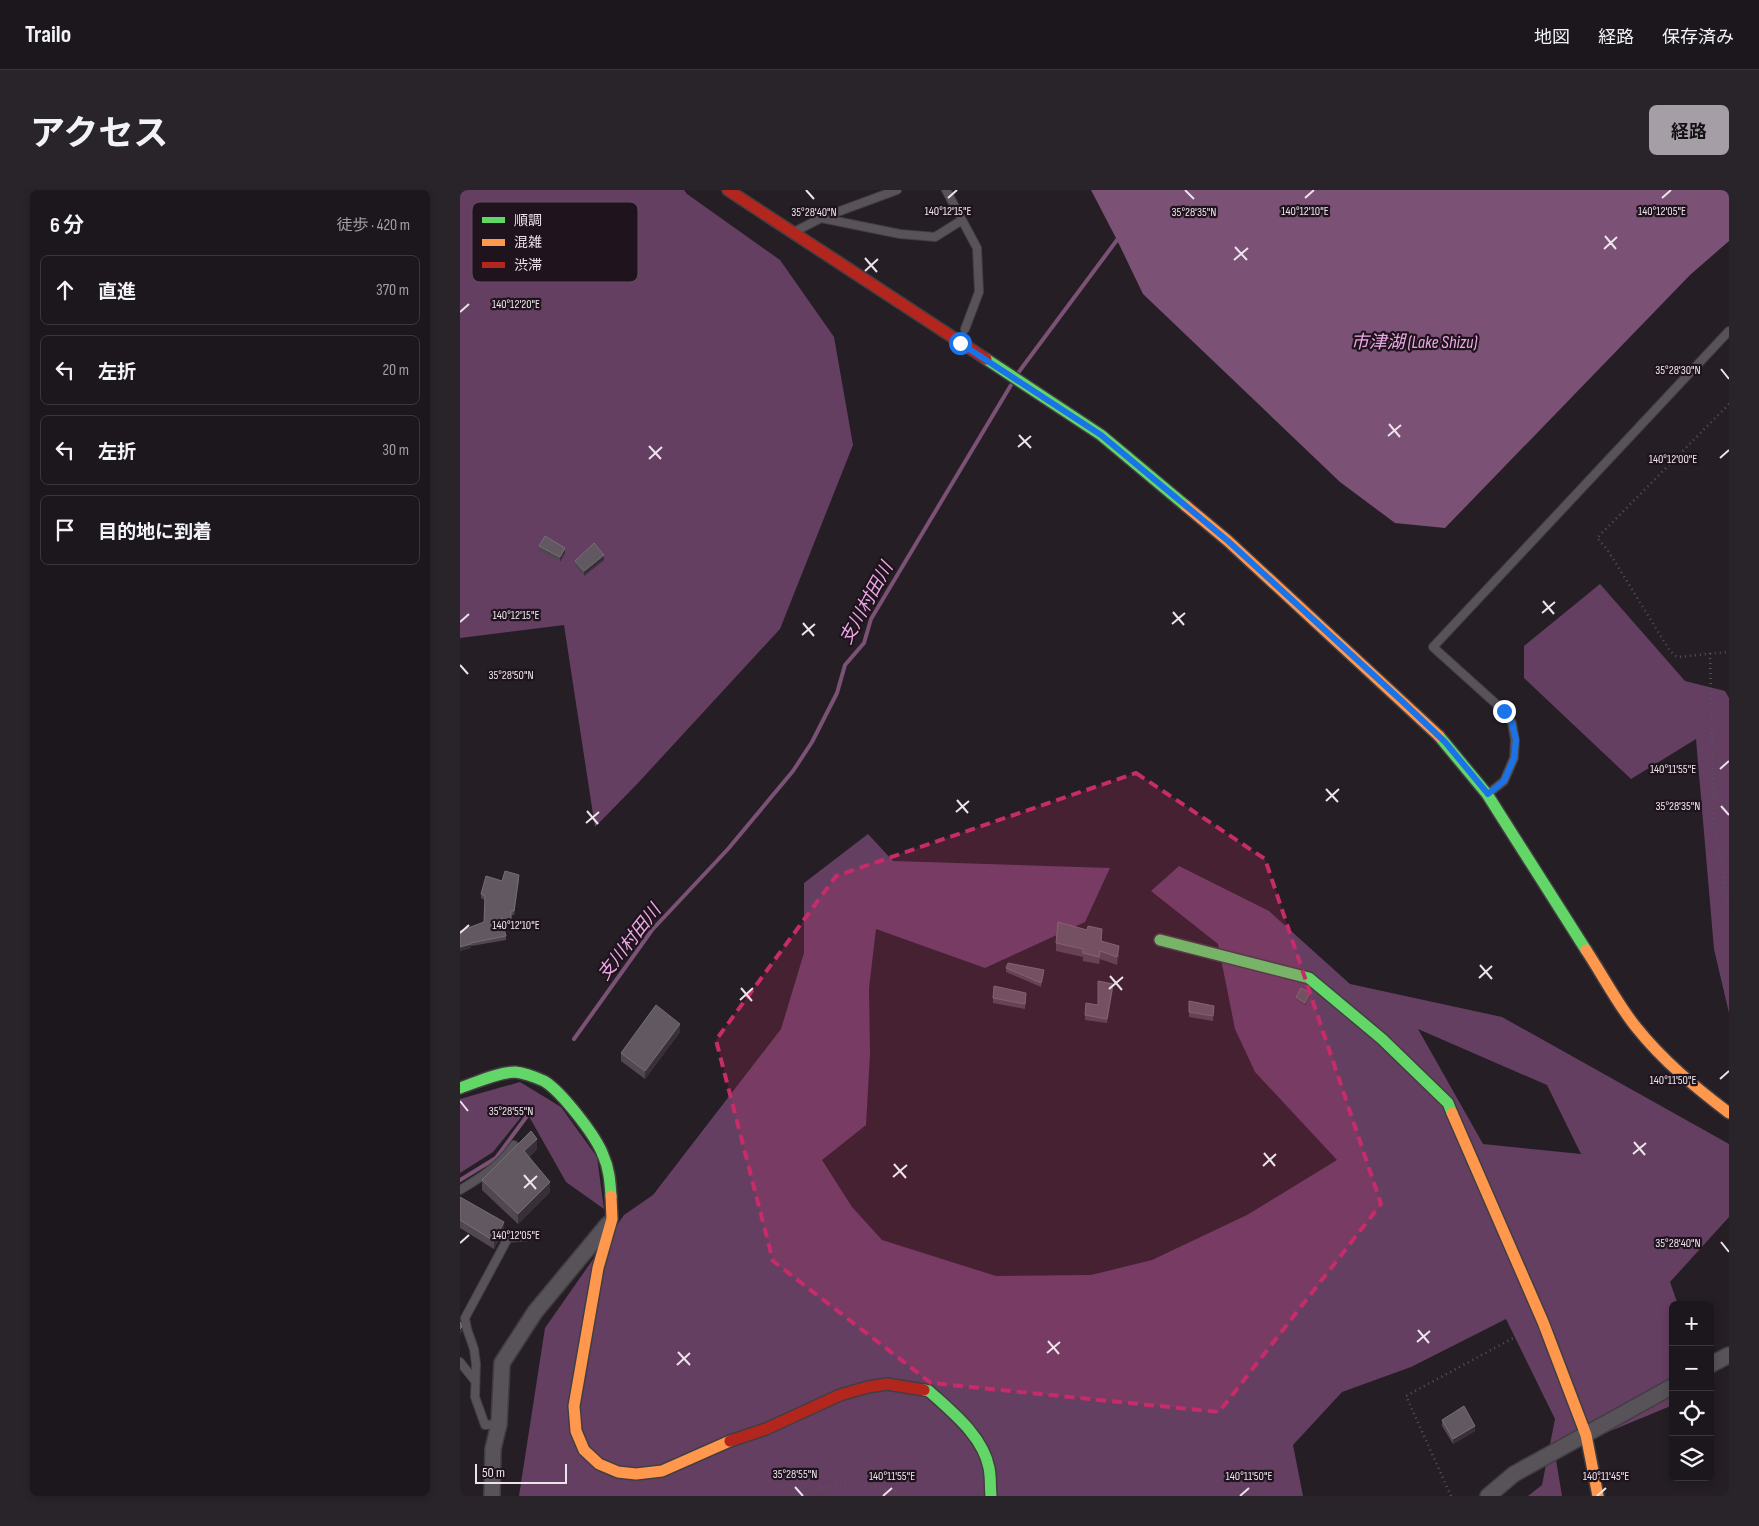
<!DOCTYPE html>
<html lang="ja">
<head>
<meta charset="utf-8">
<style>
	:root { --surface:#1c171c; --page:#292429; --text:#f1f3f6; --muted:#a09fa3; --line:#3a363b; --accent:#a69ea6 }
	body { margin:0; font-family:"Sofia Sans Condensed","Noto Sans JP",sans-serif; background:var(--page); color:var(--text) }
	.controls { position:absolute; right:15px; bottom:15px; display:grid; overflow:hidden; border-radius:8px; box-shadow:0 2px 8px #0003 }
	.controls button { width:45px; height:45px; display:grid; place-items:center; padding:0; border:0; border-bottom:1px solid var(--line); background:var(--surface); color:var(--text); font:25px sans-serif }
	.scale { position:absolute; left:15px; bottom:12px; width:92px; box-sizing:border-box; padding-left:5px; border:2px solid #ece3eb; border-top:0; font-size:14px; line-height:18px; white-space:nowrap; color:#ece3eb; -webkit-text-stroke:4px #1f131d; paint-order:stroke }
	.stop { position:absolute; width:15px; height:15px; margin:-11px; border:4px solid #1a73e8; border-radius:50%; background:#fff }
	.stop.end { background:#1a73e8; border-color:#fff; box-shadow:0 1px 5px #0008 }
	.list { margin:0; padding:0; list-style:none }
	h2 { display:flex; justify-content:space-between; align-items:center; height:65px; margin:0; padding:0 20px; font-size:21px }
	h2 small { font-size:16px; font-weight:400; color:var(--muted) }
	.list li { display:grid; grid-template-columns:32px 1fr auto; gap:15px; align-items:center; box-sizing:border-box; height:70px; margin:0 10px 10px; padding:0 10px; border:1px solid var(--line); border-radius:8px }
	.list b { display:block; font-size:19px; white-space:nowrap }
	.list em { font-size:16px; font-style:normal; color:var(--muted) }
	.icon { flex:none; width:28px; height:28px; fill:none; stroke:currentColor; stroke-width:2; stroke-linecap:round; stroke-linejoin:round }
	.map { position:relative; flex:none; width:1269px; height:1306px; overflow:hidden; border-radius:8px }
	header { display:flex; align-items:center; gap:30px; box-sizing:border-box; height:70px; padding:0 25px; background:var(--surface); border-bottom:1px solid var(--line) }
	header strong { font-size:24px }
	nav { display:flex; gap:28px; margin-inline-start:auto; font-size:18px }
	.intro { display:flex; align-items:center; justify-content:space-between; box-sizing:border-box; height:120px; padding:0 30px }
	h1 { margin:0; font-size:35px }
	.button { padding:12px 22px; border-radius:8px; background:var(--accent); color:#111; font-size:18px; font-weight:700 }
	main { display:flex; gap:30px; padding:0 30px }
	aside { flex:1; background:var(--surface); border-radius:8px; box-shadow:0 2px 8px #0003 }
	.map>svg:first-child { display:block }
	.forest { fill:#653f62; fill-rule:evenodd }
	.water { fill:#7b5176 }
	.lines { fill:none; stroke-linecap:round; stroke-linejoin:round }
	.stream { stroke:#7b5176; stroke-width:4 }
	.lane-casing { stroke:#423d42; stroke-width:10 }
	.street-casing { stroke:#423d42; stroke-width:18 }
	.fast-casing { stroke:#423d42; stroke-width:14 }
	.slow-casing { stroke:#423d42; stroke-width:14 }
	.jam-casing { stroke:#423d42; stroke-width:14 }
	.path { stroke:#585357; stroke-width:2.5; stroke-dasharray:1 4; stroke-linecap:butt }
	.lane { stroke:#585358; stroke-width:8 }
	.street { stroke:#585358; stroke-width:15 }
	.fast { stroke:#63d668; stroke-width:11 }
	.slow { stroke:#ff974d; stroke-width:11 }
	.jam { stroke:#b3261e; stroke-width:11 }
	.wall { fill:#514751 }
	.shaded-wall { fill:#383038 }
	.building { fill:#615861; stroke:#776d77 }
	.route { stroke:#1a73e8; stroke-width:6 }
	.marked { fill:#c62c69; fill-opacity:0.2; stroke:#c62c69; stroke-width:4; stroke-dasharray:10 6; stroke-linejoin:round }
	.ticks { fill:none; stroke:#ece3eb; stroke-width:2 }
	.labels { text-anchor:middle; stroke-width:4.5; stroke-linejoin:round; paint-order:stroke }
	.water-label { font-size:18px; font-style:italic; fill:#eda8e5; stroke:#1f131d }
	.key { fill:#1f131d; stroke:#5c515b; stroke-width:1 }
	.key-label { font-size:14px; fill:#ece3eb }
	.ticks-label { font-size:12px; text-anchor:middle; fill:#ece3eb; stroke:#1f131d; stroke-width:4.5; stroke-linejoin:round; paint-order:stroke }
</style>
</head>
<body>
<header>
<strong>Trailo</strong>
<nav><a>地図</a><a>経路</a><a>保存済み</a></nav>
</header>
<div class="intro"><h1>アクセス</h1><a class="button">経路</a></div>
<main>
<aside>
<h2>6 分<small>徒歩 · 420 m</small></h2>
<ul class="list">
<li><svg class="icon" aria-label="ahead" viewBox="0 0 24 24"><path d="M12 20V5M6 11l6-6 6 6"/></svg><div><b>直進</b></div><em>370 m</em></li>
<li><svg class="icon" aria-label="left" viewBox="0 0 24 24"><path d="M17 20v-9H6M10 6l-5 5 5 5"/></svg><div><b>左折</b></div><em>20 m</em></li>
<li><svg class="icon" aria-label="left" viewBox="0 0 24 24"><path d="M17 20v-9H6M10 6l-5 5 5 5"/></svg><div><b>左折</b></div><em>30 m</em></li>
<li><svg class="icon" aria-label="arrive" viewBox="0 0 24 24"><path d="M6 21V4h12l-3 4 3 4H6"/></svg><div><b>目的地に到着</b></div></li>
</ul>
</aside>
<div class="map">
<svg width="1269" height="1306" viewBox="0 0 1269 1306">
	<rect width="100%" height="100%" fill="#251f25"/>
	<!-- forest -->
	<path class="forest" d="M0,0H224L227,4L320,70L374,147L393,255L320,439L178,593L135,637L104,435L0,448Z
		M1140,394L1225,491L1265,501L1269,508V823L1254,759L1236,549L1171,589L1064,488V456Z
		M408,644L433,671L650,678L625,732L525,778L416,739L409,798L410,864L406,935L362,970L392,1017L422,1050L536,1086L631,1085L692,1070L787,1025L877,970L795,882L775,839L758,754L691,701L719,676L809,721L890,794L1042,827L1269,954V1027L1210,1092L1218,1115H1213V1215L1095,1264L1102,1306H1068L1082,1295L1095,1229L1046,1129L951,1177L882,1202L833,1255L843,1306H59L85,1138L164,1025L193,1005L321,839L344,763V693ZM958,839L1087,895L1121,964L1023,954Z
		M60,892L101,917L137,967L144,1019L106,992L66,921L33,962L0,983V909Z"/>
	<!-- water -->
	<path class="water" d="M631,0H1269V51L1230,85L985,338L935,333L880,292L683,104L657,50Z"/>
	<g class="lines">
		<!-- stream -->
		<path class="stream" d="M558,183L657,50
			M114,849L192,740L268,659L333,581L352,552L377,503L385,475L404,453L411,429L551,195
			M0,990L36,968L67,926"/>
		<!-- lane casing -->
		<g class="lane-casing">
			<path id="lane" d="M486,0L517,58L519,102L505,139
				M361,28L440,44L475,47L502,30
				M336,41L361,28L437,0
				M1029,603L1044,591L1054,568L1055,550L1052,533L1044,521L973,457L1269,141
				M0,1000C20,988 41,975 54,955
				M0,1172L15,1191
				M39,1234L25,1235L15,1207L16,1174L14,1159L7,1139L5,1128L48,1048L69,1046"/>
		</g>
		<!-- street casing -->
		<g class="street-casing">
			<path id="street" d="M1250,1175L1269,1165
				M32,1306L33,1259L39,1234L42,1173L75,1122L148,1034
				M1028,1306L1054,1284L1213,1196"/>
		</g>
		<!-- fast casing -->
		<g class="fast-casing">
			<path id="fast" d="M526,169L641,245L726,316
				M979,546L1027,604L1126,760
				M700,750L849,788L922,849L988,913L992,923
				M0,898C15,893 39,882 55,882C64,883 75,887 84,891C101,901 136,946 143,965C149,978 150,991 151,1006
				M464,1200L469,1201C492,1222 523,1246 529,1278C531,1287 530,1297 531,1306"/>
		</g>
		<!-- slow casing -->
		<g class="slow-casing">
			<path id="slow" d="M726,316L768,351L979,546
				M1126,760C1142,784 1158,815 1176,837C1203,871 1235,897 1269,923
				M992,923L1083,1132L1126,1245L1138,1306
				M151,1006L152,1029L138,1078L114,1216L116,1241L124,1260L139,1274L158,1282L176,1284L202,1281L270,1251"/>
		</g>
		<!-- jam casing -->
		<g class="jam-casing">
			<path id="jam" d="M268,0L526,169
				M270,1251L306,1239L380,1205L408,1197L427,1194L464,1200"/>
		</g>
		<!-- path -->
		<path class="path" d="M1269,214L1137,348L1147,359L1210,461L1217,467L1269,462
			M1250,463L1254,632L1269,722
			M342,1306C350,1303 359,1298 368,1297C392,1292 423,1295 445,1306
			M991,1306L946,1206L1068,1140"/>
		<!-- lane -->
		<use href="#lane" class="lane"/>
		<!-- street -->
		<use href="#street" class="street"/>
		<!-- fast -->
		<use href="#fast" class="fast"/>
		<!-- slow -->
		<use href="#slow" class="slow"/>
		<!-- jam -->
		<use href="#jam" class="jam"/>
	</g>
	<!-- wall -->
	<path class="wall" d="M79,356L105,363L100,372L79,361Z
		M144,370L124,386L115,376V371Z
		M59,689L54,725H51V735L42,733L46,746V750L11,756V758L0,761V741L24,732L25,710L21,708V704L42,691Z
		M642,747V751L659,764L657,775L640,769L639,774L623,771V767L596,761V753Z
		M546,778L584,785L581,797L546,782Z
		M653,799L647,833L625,830V825L638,815Z
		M850,805L845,816L836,810V807Z
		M533,808H566L565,819L533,813Z
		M729,811L754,816L753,831L729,827Z
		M220,842L185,889L161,871V863Z
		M77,959L69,967L90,1002L58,1034L22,1000V990Z
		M0,1007L44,1040L34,1059L0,1038Z
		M982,1230L1015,1241L993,1254L982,1236Z"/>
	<!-- shaded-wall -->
	<path class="shaded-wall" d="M105,358V363L100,372V367Z
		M144,365V370L124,386V381Z
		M11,754V758L0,761V757Z
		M659,756V764L657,775V767Z
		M584,780V785L581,797V793Z
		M653,794V799L647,833V829Z
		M850,803V805L845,816V813Z
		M220,834V842L185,889V881Z
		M77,949V959L64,971V961Z
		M90,992V1002L58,1034V1024Z
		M44,1032V1040L34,1059V1051Z
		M2,1137V1142L0,1145V1139Z
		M1015,1236V1241L993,1254V1249Z"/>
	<!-- building -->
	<path class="building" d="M85,346L105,358L100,367L79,356Z
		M134,353L144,365L124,381L115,371Z
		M45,681L59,685L54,721H51V731L41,728L46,746L10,753L11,754L0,757V741L24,732L25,706L21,704L26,686L42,691Z
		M598,732L627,740L628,736L642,739L641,751L659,756L657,767L640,761L639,767L623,763V759L596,753Z
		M548,773L584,780L581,793L546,778Z
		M638,791L653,794L647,829L625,825L626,813L638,815Z
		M534,796L566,803L565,814L533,808Z
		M841,798L850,803L845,813L836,807Z
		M729,811L754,816L753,826L729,822Z
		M196,815L220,834L185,881L161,863Z
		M71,941L77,949L64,961L90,992L58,1024L22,990Z
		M0,1007L44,1032L34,1051L0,1030Z
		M0,1132L1,1133L2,1137L0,1139Z
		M1004,1216L1015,1236L993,1249L982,1230Z"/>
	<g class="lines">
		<!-- route -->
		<path class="route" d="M500,153L641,245L768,351L944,513L985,552L1028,604L1044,591L1054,568L1056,550L1052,533L1044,521"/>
	</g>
	<!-- marked area -->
	<path class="marked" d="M676,583L805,669L921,1014L759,1222L471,1193L313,1071L256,850L376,686Z"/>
	<!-- ticks -->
	<path class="ticks" d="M346,0L354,9M725,0L734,9M488,8L497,0M845,8L854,0M1202,8L1211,0M1145,46L1156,59M775,57L787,70M1144,59L1157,47M405,68L417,82M774,70L788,58M405,81L418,69M0,122L9,114M1261,179L1269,189M929,234L940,247M559,245L571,258M928,246L941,235M189,256L201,269M558,257L571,246M1260,268L1269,260M189,269L202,257M1083,411L1094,424M713,422L724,435M1082,423L1095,412M0,432L9,424M343,433L354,446M712,434L725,423M342,445L355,434M0,475L8,484M1260,579L1269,571M866,599L878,612M497,610L508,623M866,611L879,599M1261,616L1269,625M127,621L138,634M496,622L509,611M126,633L139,622M0,743L9,735M1020,775L1032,789M650,786L662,800M1019,788L1032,776M281,798L292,811M649,799L663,787M280,810L293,798M1260,889L1269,881M0,911L8,921M1174,952L1185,965M804,963L815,976M1173,964L1186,953M434,974L446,988M803,976L816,964M64,985L76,999M433,987L447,975M64,998L77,986M1261,1052L1269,1062M0,1053L9,1045M958,1140L969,1153M588,1151L599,1164M957,1152L970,1141M218,1162L230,1175M587,1163L600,1152M217,1175L230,1163M335,1297L343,1306M423,1306L432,1298M780,1306L789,1298M1137,1306L1146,1298"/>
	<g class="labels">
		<!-- water labels -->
		<g class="water-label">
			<text x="954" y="158">市津湖 (Lake Shizu)</text>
			<text transform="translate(406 413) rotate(-61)" y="6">支川村田川</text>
			<text transform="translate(169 752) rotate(-52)" y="6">支川村田川</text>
		</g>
	</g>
	<!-- legend -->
	<rect x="12" y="12" width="166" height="80" rx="8" class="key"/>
	<rect x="22" y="27" width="23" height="6" fill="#63d668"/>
	<rect x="22" y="49" width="23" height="7" fill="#ff974d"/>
	<rect x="22" y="72" width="23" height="6" fill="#b3261e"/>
	<g class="key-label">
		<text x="54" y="35">順調</text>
		<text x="54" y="57">混雑</text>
		<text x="54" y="80">渋滞</text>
	</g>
	<g class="ticks-label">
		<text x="488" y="25">140°12'15"E</text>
		<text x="845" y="25">140°12'10"E</text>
		<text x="1202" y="25">140°12'05"E</text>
		<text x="354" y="26">35°28'40"N</text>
		<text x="734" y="26">35°28'35"N</text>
		<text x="56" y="118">140°12'20"E</text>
		<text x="1218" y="184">35°28'30"N</text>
		<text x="1213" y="273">140°12'00"E</text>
		<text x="56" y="429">140°12'15"E</text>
		<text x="51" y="489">35°28'50"N</text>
		<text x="1213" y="583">140°11'55"E</text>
		<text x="1218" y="620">35°28'35"N</text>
		<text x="56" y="739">140°12'10"E</text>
		<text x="1213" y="894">140°11'50"E</text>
		<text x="51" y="925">35°28'55"N</text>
		<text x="56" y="1049">140°12'05"E</text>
		<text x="1218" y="1057">35°28'40"N</text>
		<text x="335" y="1288">35°28'55"N</text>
		<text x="432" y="1290">140°11'55"E</text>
		<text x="789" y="1290">140°11'50"E</text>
		<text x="1146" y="1290">140°11'45"E</text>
	</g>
</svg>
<div class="controls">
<button>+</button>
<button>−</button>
<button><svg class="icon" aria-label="locate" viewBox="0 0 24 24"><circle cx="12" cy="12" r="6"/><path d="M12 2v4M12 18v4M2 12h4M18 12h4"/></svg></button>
<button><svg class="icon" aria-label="layers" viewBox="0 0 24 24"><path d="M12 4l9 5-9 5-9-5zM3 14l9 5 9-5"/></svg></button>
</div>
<div class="scale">50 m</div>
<div class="stop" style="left:500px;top:153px"></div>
<div class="stop end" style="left:1044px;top:521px"></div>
</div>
</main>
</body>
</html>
